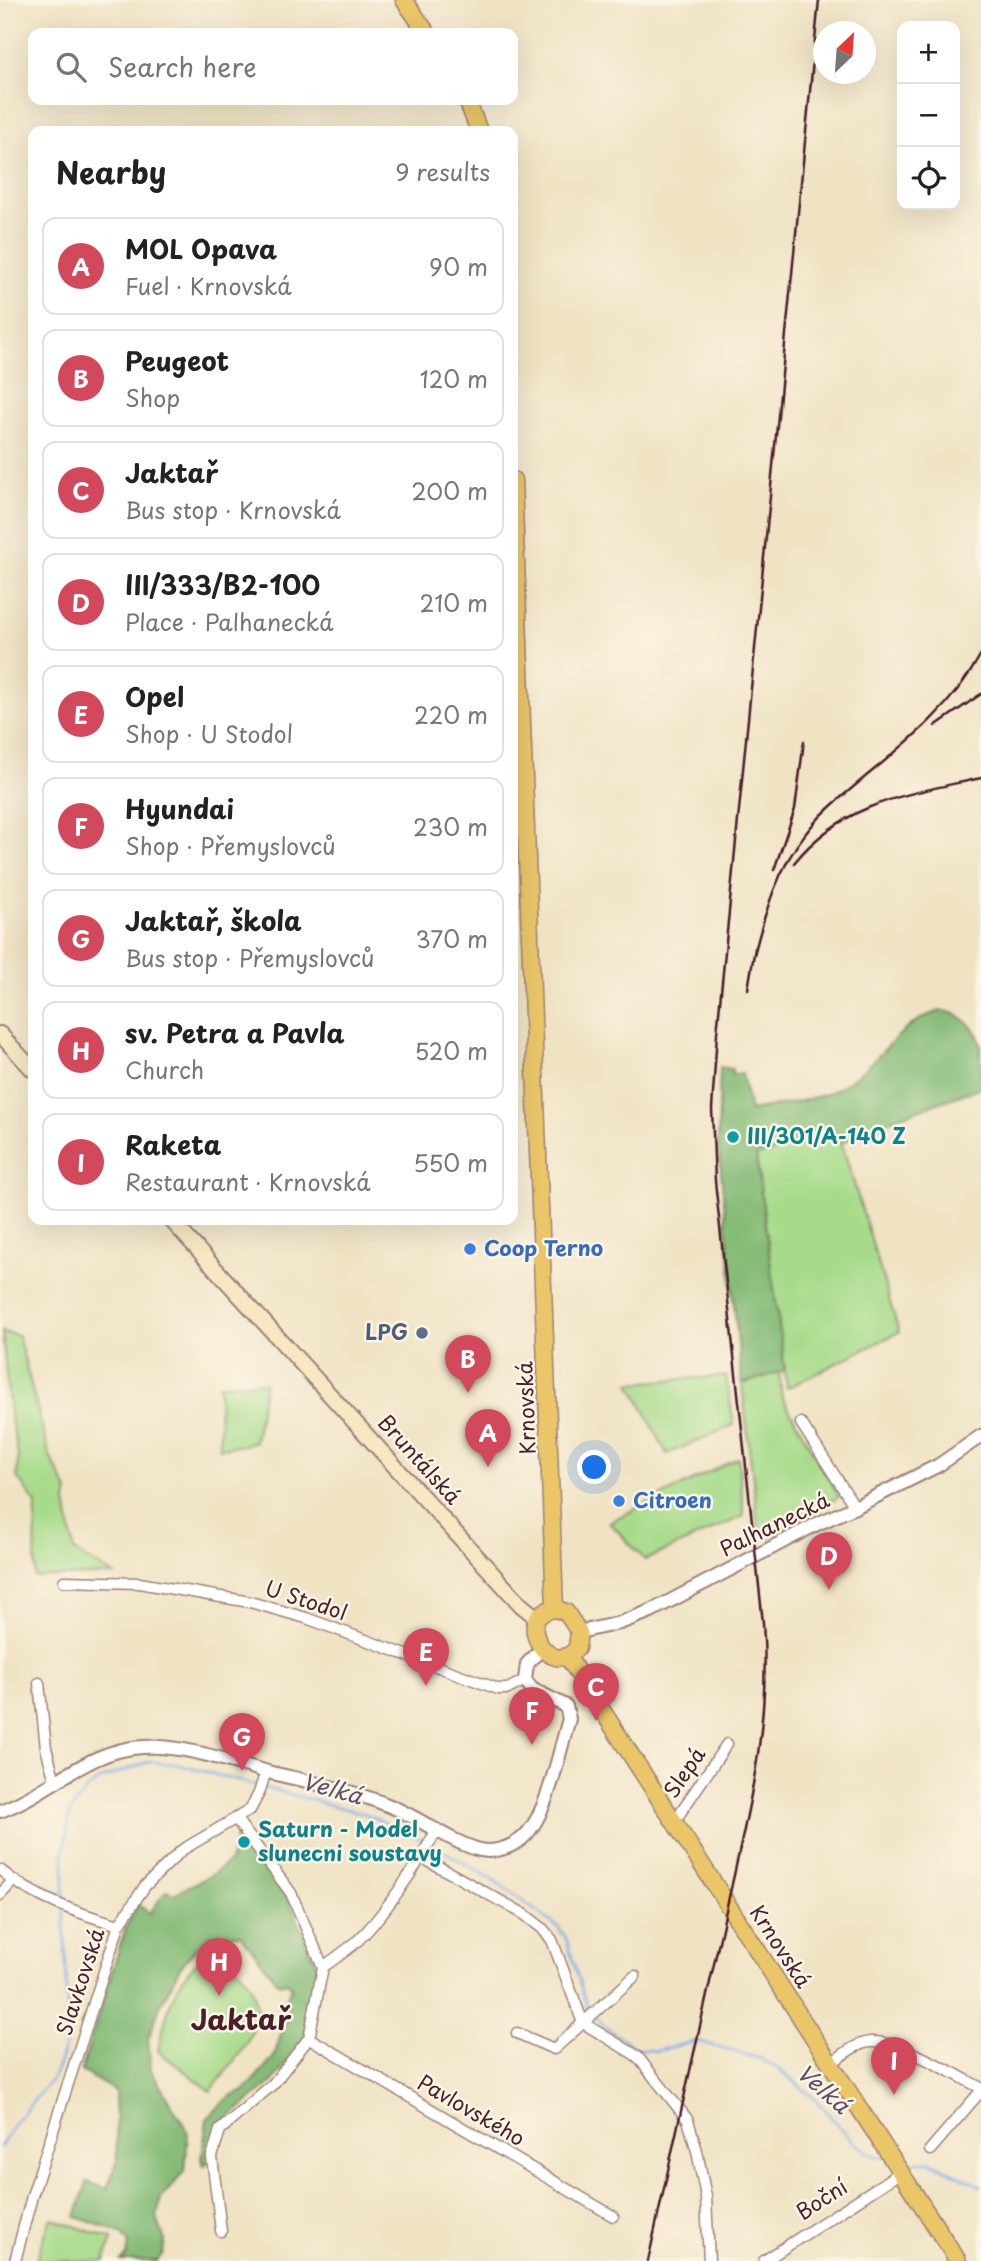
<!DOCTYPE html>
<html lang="en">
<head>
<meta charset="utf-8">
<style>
	:root { --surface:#fff; --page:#f6f6f6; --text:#222; --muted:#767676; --line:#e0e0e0; --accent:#d1495b }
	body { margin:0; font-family:"Playpen Sans",sans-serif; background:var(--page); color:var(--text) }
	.controls { position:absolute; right:21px; top:21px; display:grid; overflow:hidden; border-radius:14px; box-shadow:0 7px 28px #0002 }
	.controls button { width:63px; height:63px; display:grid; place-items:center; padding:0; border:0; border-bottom:2px solid var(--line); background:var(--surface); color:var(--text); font:35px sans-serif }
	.compass { position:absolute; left:813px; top:21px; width:63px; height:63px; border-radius:50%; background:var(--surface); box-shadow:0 7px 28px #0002; rotate:25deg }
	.you { position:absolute; left:595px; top:1468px; width:24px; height:24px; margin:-18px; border:5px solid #fff; border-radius:50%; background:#1a73e8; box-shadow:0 0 0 10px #1a73e833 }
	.badge { display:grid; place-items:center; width:46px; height:46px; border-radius:50%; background:var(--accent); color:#fff; font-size:23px; font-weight:700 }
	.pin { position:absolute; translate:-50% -58px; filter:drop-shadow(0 2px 4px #0008) }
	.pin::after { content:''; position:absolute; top:37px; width:24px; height:21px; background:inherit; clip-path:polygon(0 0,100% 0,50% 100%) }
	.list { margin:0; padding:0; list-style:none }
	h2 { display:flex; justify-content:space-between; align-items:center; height:91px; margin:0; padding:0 28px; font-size:30px }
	h2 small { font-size:23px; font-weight:400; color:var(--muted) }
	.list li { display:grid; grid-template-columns:46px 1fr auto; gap:21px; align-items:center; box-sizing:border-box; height:98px; margin:0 14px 14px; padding:0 14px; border:2px solid var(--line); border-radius:14px }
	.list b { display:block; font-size:26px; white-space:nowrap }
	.list p { margin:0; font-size:23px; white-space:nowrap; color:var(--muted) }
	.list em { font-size:23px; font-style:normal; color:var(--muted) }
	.icon { flex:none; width:38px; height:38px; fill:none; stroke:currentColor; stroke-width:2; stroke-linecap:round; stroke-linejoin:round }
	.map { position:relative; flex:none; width:981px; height:2261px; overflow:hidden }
	.search { position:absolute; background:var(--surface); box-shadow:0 7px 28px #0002; left:28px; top:28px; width:490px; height:77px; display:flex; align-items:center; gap:18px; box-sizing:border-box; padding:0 24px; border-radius:14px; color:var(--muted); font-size:26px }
	.panel { position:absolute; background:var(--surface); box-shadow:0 7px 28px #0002; left:28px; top:126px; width:490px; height:1099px; border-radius:14px }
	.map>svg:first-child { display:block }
	.green { fill:#a7db8b; stroke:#787d5b; stroke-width:2 }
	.forest { fill:#85bb77; stroke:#686d51; stroke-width:2 }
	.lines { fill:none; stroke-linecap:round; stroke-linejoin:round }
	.stream { stroke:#7eade8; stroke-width:2.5 }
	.minor-casing { stroke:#9d8178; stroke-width:13 }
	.tertiary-casing { stroke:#9d8178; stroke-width:16 }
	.secondary-casing { stroke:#9d8178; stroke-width:18 }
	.primary-casing { stroke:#9d8178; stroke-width:19 }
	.minor { stroke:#fff; stroke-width:10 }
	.tertiary { stroke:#fff; stroke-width:12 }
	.secondary { stroke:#f7e8c3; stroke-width:14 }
	.primary { stroke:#eac669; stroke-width:16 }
	.rail { stroke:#4a1f2b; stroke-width:2.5 }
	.culture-dot { fill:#0f9aa8; stroke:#fcf5e5; stroke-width:2.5 }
	.shop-dot { fill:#3f7fe0; stroke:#fcf5e5; stroke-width:2.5 }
	.service-dot { fill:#5c6f8a; stroke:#fcf5e5; stroke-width:2.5 }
	.labels { text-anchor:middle; stroke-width:5; stroke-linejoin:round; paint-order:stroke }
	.culture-label { font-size:21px; font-weight:bold; fill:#0d838f; stroke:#fcf5e5; text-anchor:start }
	.shop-label { font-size:21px; font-weight:bold; fill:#366cbe; stroke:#fcf5e5; text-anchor:start }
	.service-label { font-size:21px; font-weight:bold; fill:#4e5e75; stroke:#fcf5e5; text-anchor:end }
	.street-label { font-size:21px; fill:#4a1f2b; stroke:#fcf5e5 }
	.water-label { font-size:23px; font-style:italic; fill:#5c516d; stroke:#fcf5e5 }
	.district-label { font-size:28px; font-weight:bold; fill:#4a1f2b; stroke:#fcf5e5 }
</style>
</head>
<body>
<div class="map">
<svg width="981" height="2261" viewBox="0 0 981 2261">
	<rect width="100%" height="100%" fill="#fcf5e5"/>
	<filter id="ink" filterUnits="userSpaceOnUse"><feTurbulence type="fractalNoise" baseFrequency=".0143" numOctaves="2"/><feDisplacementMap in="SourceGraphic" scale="14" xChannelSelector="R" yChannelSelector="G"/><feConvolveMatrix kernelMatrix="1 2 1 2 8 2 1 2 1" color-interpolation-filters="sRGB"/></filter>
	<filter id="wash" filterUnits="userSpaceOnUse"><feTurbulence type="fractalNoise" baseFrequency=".00686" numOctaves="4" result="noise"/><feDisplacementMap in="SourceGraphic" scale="28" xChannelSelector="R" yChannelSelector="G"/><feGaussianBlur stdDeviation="1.57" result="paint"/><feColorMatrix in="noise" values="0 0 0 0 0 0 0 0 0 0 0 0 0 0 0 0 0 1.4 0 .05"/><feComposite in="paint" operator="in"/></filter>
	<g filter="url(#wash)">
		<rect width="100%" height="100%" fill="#f0e3c4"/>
		<!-- green -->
		<path class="green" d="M839,1134L899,1332L787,1388L756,1156Z
			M2,1332L18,1335L49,1454L68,1491L66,1502L74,1551L114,1575L35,1577L36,1504L17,1477L18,1455L10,1414Z
			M779,1372L782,1397L839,1497L768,1540L763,1533H759L742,1384Z
			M726,1376L734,1425L667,1454L630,1383Z
			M265,1382L255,1441L244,1445L220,1448L219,1384Z
			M738,1458L744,1516L645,1560L609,1522Z
			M204,1957C222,1957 234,1962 245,1977C277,2020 236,2056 211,2091L158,2051C166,2016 172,1980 204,1957Z
			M51,2218L112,2239L105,2261H36Z"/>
		<!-- forest -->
		<path class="forest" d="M941,1011C959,1011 978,1028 981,1046C981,1059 981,1073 981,1086L978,1089L895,1118L861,1135L841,1142L839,1134L756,1156L785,1370L742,1384L718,1141L720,1067L732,1069V1075L742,1074L750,1111C775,1106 805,1102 829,1093C838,1089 849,1081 857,1075C886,1054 903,1020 941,1011Z
			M236,1835L286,1893L318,1968L307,2035L272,2082L220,2125L209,2160L204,2166L202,2159L207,2119L230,2096L243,2092L274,2057L288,2011L286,1998L292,1988L288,1982L279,1984L241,1935L210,1936L196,1948L179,1969L161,2004L148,2039L151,2071L188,2132L185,2171L161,2198L157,2218L165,2241L163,2253L157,2261H121L127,2256L129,2244L121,2233L76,2217L87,2182L107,2189L117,2161L115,2091L81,2071L126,1927L138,1905L150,1913L166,1891L174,1894L208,1877L230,1861Z"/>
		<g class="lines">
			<!-- stream -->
			<path class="stream" d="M431,1844L494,1880L558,1927L566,1938L588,2010L608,2029L636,2048L656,2051L697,2041L761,2059L780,2070L815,2099L853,2142L872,2155L885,2158
				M0,1863L63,1895
				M64,1902V1854L70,1812L86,1790L102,1779L148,1762L175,1764L365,1814L426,1841
				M0,2147L15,2123L55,2075L64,2050L68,2023L64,1909
				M901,2162H931L981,2186"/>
		</g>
	</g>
	<g filter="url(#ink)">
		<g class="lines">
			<!-- minor casing -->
			<g class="minor-casing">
				<path id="minor" d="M801,1423L855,1507
					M64,1581L139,1583L250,1602L306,1618L498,1689H508L525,1680
					M39,1683L46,1748L55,1781
					M674,1822L727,1744
					M421,1857L524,1914L542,1928L552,1940L583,2023L637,2056L688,2120L697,2151L706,2197L709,2261
					M0,1870C34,1898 77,1913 119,1925
					M0,1895L13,1881
					M323,1967C333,1960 344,1952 354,1944C381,1920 420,1862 437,1829
					M517,2033L554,2049L635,1976
					M309,2038L613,2216
					M830,2064C843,2055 858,2041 874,2042C901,2042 956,2075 981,2088
					M930,2150L981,2091
					M221,2231L212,2157L220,2130L273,2084L309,2038L323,1967L291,1893L236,1819
					M15,2261L32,2196L119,1925L145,1886L182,1850L250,1810L259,1793L266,1771
					M764,2261L901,2172"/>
			</g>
			<!-- tertiary casing -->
			<g class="tertiary-casing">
				<path id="tertiary" d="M579,1632L620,1623L651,1611L817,1524L855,1507L939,1465L981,1436
					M0,1811C50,1793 88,1749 143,1747C184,1745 228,1761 268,1772C309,1782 351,1790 390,1806C420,1818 450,1842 480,1850C494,1853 509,1848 520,1840C547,1821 559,1751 569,1719L566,1706L532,1689L525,1680L527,1664L542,1648"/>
			</g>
			<!-- secondary casing -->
			<g class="secondary-casing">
				<path id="secondary" d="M0,1034L33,1070
					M171,1220L521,1605L537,1618"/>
			</g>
			<!-- primary casing -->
			<g class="primary-casing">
				<path id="primary" d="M404,0L427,33
					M467,100L479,131
					M513,480L555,1609
					M555,1609L566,1612L579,1632L577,1648C550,1682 510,1614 555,1609Z
					M567,1656L958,2261"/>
			</g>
			<!-- minor -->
			<use href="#minor" class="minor"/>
			<!-- tertiary -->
			<use href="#tertiary" class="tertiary"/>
			<!-- secondary -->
			<use href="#secondary" class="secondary"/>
			<!-- primary -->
			<use href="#primary" class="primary"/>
			<!-- rail -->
			<path class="rail" d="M935,726L981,694
				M794,863C843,802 909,794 981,778
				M774,870L795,809L804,741
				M754,955C765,912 778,868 806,833C822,812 844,795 864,778C909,741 953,706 981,654
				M748,989L755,948
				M648,2261C672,2152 696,2042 721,1933C744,1827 772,1732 763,1623L715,1181L712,1109L717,1033L819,0"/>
		</g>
	</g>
	<!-- markers -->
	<g class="culture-dot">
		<circle cx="733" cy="1137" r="7"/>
		<circle cx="244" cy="1842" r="7"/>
	</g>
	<g class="shop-dot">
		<circle cx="470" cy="1249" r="7"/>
		<circle cx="619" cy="1501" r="7"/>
	</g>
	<circle class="service-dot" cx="422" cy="1333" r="7"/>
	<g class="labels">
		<!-- culture labels -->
		<g class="culture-label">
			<text x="747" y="1144">III/301/A-140 Z</text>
			<text x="258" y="1837">Saturn - Model<tspan x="258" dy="24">slunecni soustavy</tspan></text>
		</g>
		<!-- shop labels -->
		<g class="shop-label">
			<text x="484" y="1256">Coop Terno</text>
			<text x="633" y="1508">Citroen</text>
		</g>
		<!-- service labels -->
		<g class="service-label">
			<text x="408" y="1340">LPG</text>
		</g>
		<!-- street labels -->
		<g class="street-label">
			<text transform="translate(527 1408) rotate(-92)" y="7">Krnovská</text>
			<text transform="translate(419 1460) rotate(48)" y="7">Bruntálská</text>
			<text transform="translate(775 1525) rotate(-26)" y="7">Palhanecká</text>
			<text transform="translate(306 1601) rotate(18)" y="7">U Stodol</text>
			<text transform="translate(685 1773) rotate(-56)" y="7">Slepá</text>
			<text transform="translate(780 1947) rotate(57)" y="7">Krnovská</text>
			<text transform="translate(81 1982) rotate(-72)" y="7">Slavkovská</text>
			<text transform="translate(471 2111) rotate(30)" y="7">Pavlovského</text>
			<text transform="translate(822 2200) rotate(-33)" y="7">Boční</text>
		</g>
		<!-- water labels -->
		<g class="water-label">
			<text transform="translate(332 1789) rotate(15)" y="8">Velká</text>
			<text transform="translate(823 2089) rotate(41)" y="8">Velká</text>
		</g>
		<!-- district labels -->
		<g class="district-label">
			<text x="241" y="2030">Jaktař</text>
		</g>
	</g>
</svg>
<div class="controls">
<button>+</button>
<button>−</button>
<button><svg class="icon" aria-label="locate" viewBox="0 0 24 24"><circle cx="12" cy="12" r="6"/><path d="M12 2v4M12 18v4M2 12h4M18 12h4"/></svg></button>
</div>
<svg class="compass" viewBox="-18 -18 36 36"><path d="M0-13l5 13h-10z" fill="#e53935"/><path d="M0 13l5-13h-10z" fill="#767676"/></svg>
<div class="you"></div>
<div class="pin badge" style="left:488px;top:1467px">A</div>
<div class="pin badge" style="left:468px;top:1393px">B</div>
<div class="pin badge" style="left:596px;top:1721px">C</div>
<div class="pin badge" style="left:829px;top:1590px">D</div>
<div class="pin badge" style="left:426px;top:1686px">E</div>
<div class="pin badge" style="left:532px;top:1745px">F</div>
<div class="pin badge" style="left:242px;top:1771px">G</div>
<div class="pin badge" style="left:219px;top:1996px">H</div>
<div class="pin badge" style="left:894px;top:2095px">I</div>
<div class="search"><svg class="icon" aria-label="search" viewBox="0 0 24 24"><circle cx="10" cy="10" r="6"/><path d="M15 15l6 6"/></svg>Search here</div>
<section class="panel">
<h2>Nearby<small>9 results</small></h2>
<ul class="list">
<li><span class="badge">A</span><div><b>MOL Opava</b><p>Fuel · Krnovská</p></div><em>90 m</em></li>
<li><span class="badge">B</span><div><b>Peugeot</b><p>Shop</p></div><em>120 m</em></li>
<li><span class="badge">C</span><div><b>Jaktař</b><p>Bus stop · Krnovská</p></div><em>200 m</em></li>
<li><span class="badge">D</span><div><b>III/333/B2-100</b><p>Place · Palhanecká</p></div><em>210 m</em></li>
<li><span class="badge">E</span><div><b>Opel</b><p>Shop · U Stodol</p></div><em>220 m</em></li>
<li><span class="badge">F</span><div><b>Hyundai</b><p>Shop · Přemyslovců</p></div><em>230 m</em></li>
<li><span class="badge">G</span><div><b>Jaktař, škola</b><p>Bus stop · Přemyslovců</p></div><em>370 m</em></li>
<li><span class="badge">H</span><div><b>sv. Petra a Pavla</b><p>Church</p></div><em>520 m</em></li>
<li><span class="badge">I</span><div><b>Raketa</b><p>Restaurant · Krnovská</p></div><em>550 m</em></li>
</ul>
</section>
</div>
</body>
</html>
